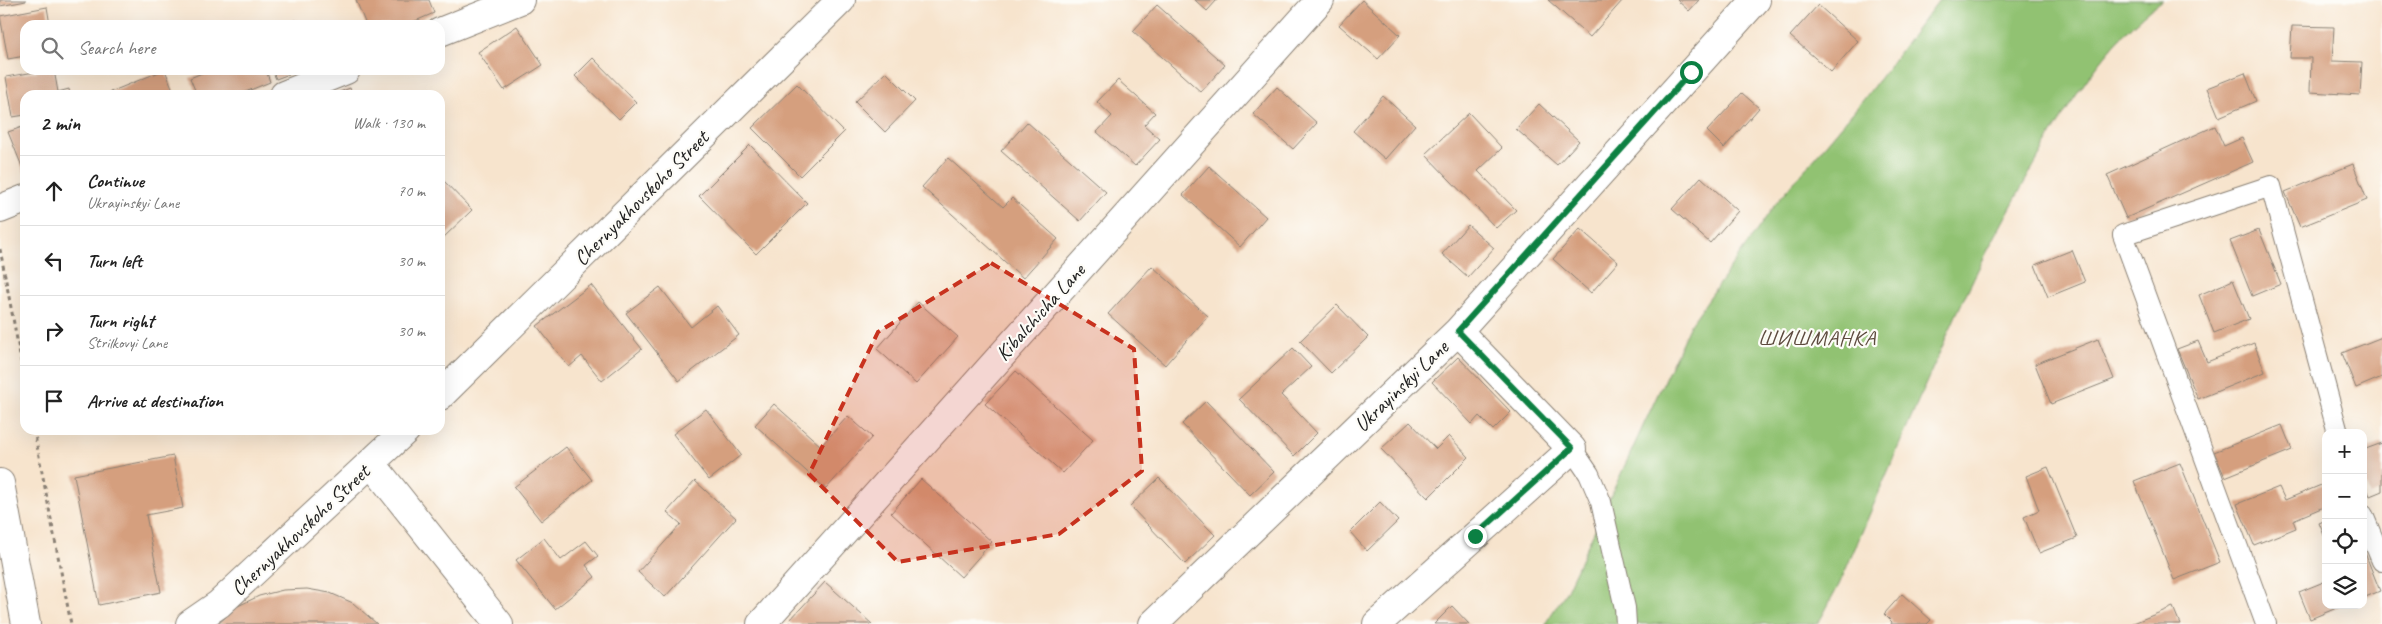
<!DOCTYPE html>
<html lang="en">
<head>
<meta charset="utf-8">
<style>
	:root { --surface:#fff; --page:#f6f6f6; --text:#222; --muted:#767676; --line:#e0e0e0 }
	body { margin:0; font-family:Caveat,sans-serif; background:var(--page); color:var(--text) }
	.controls { position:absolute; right:15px; bottom:15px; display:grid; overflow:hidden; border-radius:10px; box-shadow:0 5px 20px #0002 }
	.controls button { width:45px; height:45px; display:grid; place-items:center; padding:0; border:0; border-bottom:1px solid var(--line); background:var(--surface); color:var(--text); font:25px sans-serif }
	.stop { position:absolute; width:15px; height:15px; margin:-11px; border:4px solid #0b8043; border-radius:50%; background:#fff }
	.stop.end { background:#0b8043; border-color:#fff; box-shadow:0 1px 5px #0008 }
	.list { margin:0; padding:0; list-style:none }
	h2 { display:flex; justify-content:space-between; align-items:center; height:65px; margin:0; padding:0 20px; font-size:21px }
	h2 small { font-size:16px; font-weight:400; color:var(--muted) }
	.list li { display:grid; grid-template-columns:32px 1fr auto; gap:15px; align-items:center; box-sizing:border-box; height:70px; padding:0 20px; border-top:1px solid var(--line) }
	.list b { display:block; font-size:19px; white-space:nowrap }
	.list p { margin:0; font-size:16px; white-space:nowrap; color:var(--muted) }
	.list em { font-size:16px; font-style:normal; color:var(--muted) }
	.icon { flex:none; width:28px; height:28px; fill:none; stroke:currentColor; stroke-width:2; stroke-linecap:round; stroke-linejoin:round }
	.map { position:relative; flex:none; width:2382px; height:624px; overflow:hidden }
	.search { position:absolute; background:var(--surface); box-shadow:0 5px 20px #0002; left:20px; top:20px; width:425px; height:55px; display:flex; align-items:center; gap:12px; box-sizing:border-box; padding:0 18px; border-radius:15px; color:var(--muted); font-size:19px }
	.panel { position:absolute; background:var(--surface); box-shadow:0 5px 20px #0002; left:20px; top:90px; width:425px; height:345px; border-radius:15px }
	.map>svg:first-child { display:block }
	.green { fill:#91c272; stroke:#566f47 }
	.building { fill:#d59f7e }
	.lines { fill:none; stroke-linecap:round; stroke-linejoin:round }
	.service-casing { stroke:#8a8074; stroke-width:22 }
	.minor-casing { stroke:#8a8074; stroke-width:30 }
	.tertiary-casing { stroke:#8a8074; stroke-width:30 }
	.path { stroke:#8a8074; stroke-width:3; stroke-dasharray:4 4; stroke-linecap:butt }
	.service { stroke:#fff; stroke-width:20 }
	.minor { stroke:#fff; stroke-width:28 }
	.tertiary { stroke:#fff; stroke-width:28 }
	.route { stroke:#0b8043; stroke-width:6 }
	.marked { fill:#c8321e; fill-opacity:0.2; stroke:#c8321e; stroke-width:4; stroke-dasharray:10 6; stroke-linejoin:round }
	.labels { text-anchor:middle; stroke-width:4.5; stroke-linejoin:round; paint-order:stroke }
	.street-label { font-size:21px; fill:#1c1c1c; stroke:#fdfcf7 }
	.neighbourhood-label { font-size:22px; letter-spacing:1px; fill:#5d4a3e; stroke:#fdfcf7 }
</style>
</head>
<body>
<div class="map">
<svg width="2382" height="624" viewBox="0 0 2382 624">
	<rect width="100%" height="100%" fill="#fdfcf7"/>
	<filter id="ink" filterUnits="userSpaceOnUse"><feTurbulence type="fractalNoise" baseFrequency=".02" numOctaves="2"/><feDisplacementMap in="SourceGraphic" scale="10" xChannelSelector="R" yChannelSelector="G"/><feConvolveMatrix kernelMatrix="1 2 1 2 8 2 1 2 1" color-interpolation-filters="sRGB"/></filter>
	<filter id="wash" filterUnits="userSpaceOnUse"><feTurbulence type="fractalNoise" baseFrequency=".0096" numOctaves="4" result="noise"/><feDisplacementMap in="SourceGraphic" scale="20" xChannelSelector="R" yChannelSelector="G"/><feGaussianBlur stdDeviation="1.12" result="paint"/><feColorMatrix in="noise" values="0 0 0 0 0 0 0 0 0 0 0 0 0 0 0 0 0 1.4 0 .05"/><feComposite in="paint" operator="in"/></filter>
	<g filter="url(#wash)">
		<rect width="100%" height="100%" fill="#f7e4cd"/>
		<!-- green -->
		<path class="green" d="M1939,0H2163C2106,40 2066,109 2032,169C2001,224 1971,280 1946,338C1909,420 1875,503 1839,585L1818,624H1545L1566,592L1690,325L1774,206L1864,99Z"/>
		<g id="blocks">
			<!-- building -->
			<path class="building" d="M0,0H26V1L0,6Z
				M356,0H429L434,13L406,25H366Z
				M1195,0H1217L1207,11Z
				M1362,0L1400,35L1378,59L1339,25Z
				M1548,0H1623L1590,37Z
				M1677,0H1699L1689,11Z
				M1157,5L1225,65L1201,92L1133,31Z
				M1818,5L1858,41L1831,72L1790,36Z
				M47,7L50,25H25V56L8,59L0,16Z
				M296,20L298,25H282Z
				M517,26L543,65L504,90L478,52Z
				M2292,26L2334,27L2332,61L2362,62L2360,95L2310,92L2311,58H2290Z
				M593,58L636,102L619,119L575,76Z
				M46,70H54L58,92L69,89L70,95H25V115L13,117L6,77Z
				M165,70L175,95H103L164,70Z
				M209,70H266L270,82L238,95H197L190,78Z
				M272,70H300L276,79Z
				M886,72L915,101L885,132L855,102Z
				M2245,73L2256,101L2219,117L2207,88Z
				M1118,80L1155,113L1144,125L1160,139L1135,166L1097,132L1112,116L1097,102Z
				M797,84L844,132L800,176L752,128Z
				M1277,87L1317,123L1293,149L1253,114Z
				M350,88L353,95H332Z
				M1742,93L1759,108L1724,148L1707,131Z
				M1383,96L1415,125L1385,159L1353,131Z
				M1539,104L1579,141L1557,165L1516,129Z
				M1469,113L1502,148L1478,171L1516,210L1496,228L1425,154Z
				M1027,122L1106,192L1080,221L1001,151Z
				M25,126V174L8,132Z
				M2215,126L2224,146L2242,138L2253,162L2126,218L2107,175Z
				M750,145L807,203L756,254L699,196Z
				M948,158L1003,207L1012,198L1058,239L1023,278L922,187Z
				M2353,164L2367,200L2300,227L2285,192Z
				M1209,166L1266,217L1240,247L1183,195Z
				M440,177L472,210L442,239L440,238Z
				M1701,177L1738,211L1710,243L1672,209Z
				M1468,225L1494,248L1468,277L1442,254Z
				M1580,229L1618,262L1591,293L1553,259Z
				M2259,230L2281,284L2252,296L2230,241Z
				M2072,250L2085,282L2048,297L2035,265Z
				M1152,266L1208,316L1165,365L1108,314Z
				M2233,280L2249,319L2214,333L2199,295Z
				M591,285L642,349L602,381L582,356L569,367L537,326Z
				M660,287L691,327L717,306L739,335L679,381L626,313Z
				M918,302L958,337L916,384L877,349Z
				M1337,305L1368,337L1331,373L1300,341Z
				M2382,337V377L2356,388L2342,353Z
				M2098,339L2114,379L2051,404L2035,364Z
				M2198,341L2207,362L2254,343L2265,372L2198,399L2177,349Z
				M1293,348L1311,367L1281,395L1317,433L1294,456L1239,399Z
				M1458,357L1511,412L1493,430L1479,416L1472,424L1432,382Z
				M1016,371L1093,440L1063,473L985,404Z
				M1206,401L1274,472L1250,495L1182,424Z
				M774,404L821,446L848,416L872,437L826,489L755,425Z
				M706,409L741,455L709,480L673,434Z
				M1410,422L1436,449L1449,436L1469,457L1428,498L1381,449Z
				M2282,425L2292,450L2225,477L2214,452Z
				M2382,443V491L2370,496L2363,479V450Z
				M566,447L592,480L541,521L514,487Z
				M173,456L183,508L146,515L161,592L99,605L74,475Z
				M2180,463L2220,562L2174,580L2134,481Z
				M2048,467L2077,538L2039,553L2024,517L2039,510L2026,476Z
				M1159,478L1215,535L1185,564L1130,506Z
				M921,479L992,542L961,577L891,513Z
				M695,481L736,518L665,597L638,572L681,524L667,512Z
				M2326,483V506L2293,520L2296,528L2254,545L2237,504L2279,487L2285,500Z
				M1380,502L1398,521L1367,551L1350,532Z
				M2326,520V540L2319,523Z
				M544,538L561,560L586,541L598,556L586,565L595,577L555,609L516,560Z
				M2363,548L2380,591L2363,598Z
				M2326,581V605H2344L2310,619L2299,592Z
				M825,582L872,624H792L789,621Z
				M307,589L330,593L353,603L377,624H218L238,606L259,596L283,590Z
				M1902,594L1931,620L1927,624H1891L1892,622L1884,614Z
				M1452,606L1469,624H1434Z
				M2173,607L2180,624H2131Z"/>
		</g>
	</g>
	<g filter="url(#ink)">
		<use href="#blocks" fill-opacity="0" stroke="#8a8074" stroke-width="1"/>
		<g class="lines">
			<!-- service casing -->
			<g class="service-casing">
				<path id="service" d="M1572,449L1589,474L1601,502L1625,608L1626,624
					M2363,515L2382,561
					M2266,624L2123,235L2271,186L2338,433"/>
			</g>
			<!-- minor casing -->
			<g class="minor-casing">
				<path id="minor" d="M440,32L520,0
					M284,95L346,70
					M0,209L25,199
					M440,396L841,0
					M372,464L499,624
					M190,624L219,604L406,430
					M761,624L1320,0
					M1153,624L1458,331L1756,0
					M1377,624L1572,449L1458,331"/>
			</g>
			<!-- tertiary casing -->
			<g class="tertiary-casing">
				<path id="tertiary" d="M0,483L26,624"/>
			</g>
			<!-- path -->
			<path class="path" d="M0,249L25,382
				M34,430L71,624"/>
			<!-- service -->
			<use href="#service" class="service"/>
			<!-- minor -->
			<use href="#minor" class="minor"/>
			<!-- tertiary -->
			<use href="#tertiary" class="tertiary"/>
		</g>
	</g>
	<g class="lines" filter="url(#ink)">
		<!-- route -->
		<path class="route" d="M1475,536L1572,448L1458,331L1691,72"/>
	</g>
	<!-- marked area -->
	<path class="marked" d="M991,263L1134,349L1142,471L1059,534L898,562L809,474L878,332Z"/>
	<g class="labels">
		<!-- street labels -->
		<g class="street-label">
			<text transform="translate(641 198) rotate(-45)" y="7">Chernyakhovskoho Street</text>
			<text transform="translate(1040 312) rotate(-48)" y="7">Kibalchicha Lane</text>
			<text transform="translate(1401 386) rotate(-44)" y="7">Ukrayinskyi Lane</text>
			<text transform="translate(300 530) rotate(-43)" y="7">Chernyakhovskoho Street</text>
		</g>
		<!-- neighbourhood labels -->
		<g class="neighbourhood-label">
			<text x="1817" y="345">ШИШМАНКА</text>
		</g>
	</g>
</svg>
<div class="controls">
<button>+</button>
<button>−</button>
<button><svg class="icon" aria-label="locate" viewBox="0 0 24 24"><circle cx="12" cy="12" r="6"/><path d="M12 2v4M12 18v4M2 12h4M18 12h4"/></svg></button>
<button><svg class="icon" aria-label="layers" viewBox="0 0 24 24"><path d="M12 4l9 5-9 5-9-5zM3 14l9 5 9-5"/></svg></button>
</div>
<div class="stop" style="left:1691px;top:72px"></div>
<div class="stop end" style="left:1475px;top:536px"></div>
<div class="search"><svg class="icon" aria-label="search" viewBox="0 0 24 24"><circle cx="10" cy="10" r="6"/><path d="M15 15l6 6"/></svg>Search here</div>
<section class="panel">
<h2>2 min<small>Walk · 130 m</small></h2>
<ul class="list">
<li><svg class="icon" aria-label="ahead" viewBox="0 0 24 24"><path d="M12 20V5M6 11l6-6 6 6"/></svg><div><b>Continue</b><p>Ukrayinskyi Lane</p></div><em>70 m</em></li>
<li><svg class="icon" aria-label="left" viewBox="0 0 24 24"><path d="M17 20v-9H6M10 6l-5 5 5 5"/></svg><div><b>Turn left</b></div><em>30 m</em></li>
<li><svg class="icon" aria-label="right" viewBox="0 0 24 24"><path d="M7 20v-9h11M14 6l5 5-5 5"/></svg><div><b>Turn right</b><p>Strilkovyi Lane</p></div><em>30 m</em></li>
<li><svg class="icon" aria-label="arrive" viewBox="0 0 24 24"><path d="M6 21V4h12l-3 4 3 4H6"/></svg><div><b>Arrive at destination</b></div></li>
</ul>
</section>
</div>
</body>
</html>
